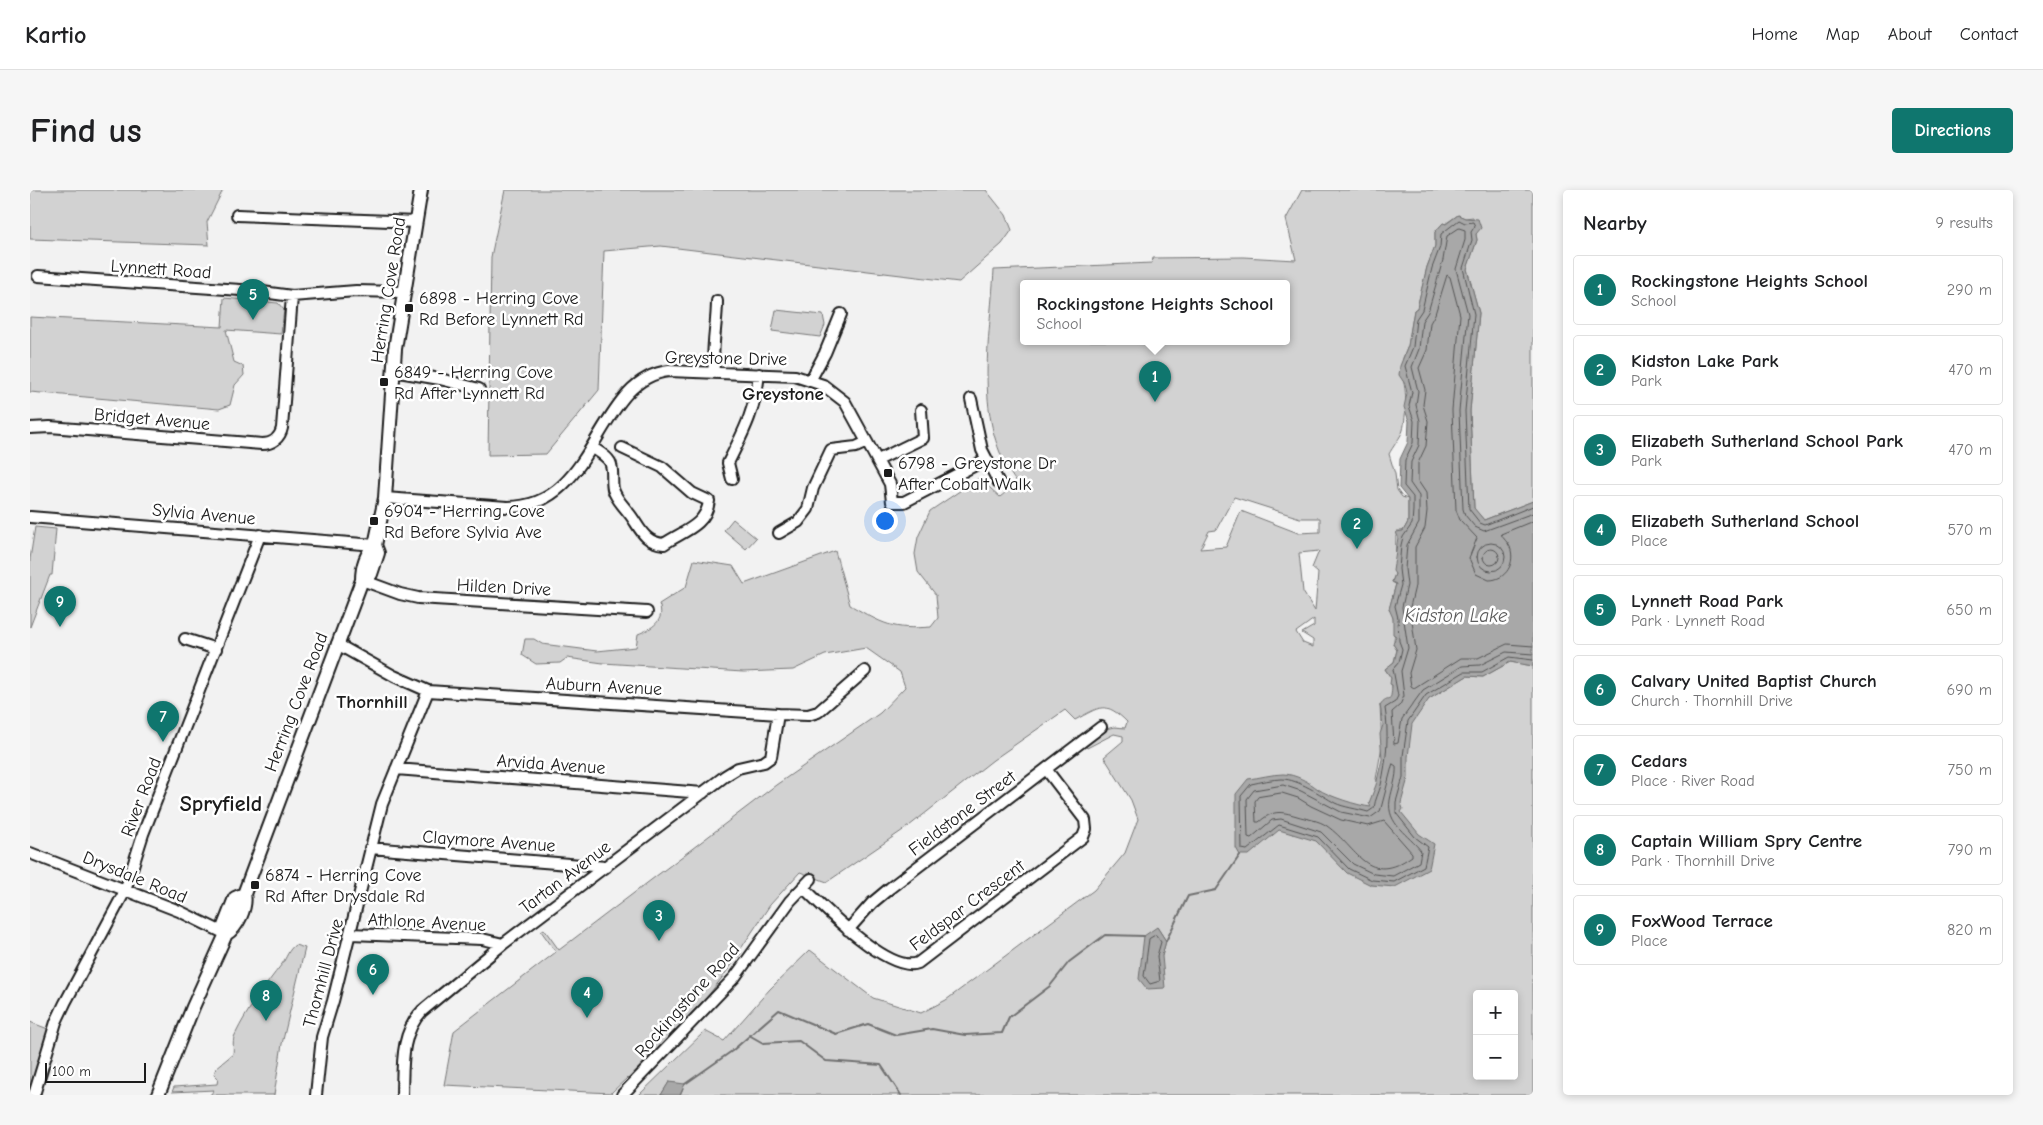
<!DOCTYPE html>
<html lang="en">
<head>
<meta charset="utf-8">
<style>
	:root { --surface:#fff; --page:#f6f6f6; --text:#202124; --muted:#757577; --line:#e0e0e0; --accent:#0f766e }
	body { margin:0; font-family:"Comic Neue",sans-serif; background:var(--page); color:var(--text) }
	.controls { position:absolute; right:15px; bottom:15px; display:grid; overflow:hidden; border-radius:5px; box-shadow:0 2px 8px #0003 }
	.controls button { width:45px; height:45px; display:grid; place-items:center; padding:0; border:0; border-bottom:1px solid var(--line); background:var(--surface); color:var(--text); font:25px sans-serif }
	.scale { position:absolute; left:15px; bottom:12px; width:101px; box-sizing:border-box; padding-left:5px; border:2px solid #1c1c1c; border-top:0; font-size:14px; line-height:18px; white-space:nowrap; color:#1c1c1c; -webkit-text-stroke:4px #fff; paint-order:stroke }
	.you { position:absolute; left:854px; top:330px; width:18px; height:18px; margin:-12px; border:4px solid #fff; border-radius:50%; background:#1a73e8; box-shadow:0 0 0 8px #1a73e833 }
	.badge { display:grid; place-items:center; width:32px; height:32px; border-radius:50%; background:var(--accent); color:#fff; font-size:16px; font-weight:700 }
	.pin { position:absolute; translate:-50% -41px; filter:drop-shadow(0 1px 2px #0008) }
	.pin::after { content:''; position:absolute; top:26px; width:18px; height:15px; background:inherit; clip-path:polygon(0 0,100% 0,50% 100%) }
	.popup { position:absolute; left:990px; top:90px; width:270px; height:65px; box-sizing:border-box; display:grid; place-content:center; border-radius:5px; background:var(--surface); filter:drop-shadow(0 1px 4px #0005); font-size:16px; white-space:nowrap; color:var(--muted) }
	.popup b { font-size:19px; color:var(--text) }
	.popup::after { content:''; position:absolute; left:50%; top:100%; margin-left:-10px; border:10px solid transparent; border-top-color:var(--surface) }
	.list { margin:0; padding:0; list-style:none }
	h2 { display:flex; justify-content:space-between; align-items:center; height:65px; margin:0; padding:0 20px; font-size:21px }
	h2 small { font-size:16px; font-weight:400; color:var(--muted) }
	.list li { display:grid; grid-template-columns:32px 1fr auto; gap:15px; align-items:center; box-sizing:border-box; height:70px; margin:0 10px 10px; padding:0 10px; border:1px solid var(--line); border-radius:5px }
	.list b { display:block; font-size:19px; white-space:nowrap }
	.list p { margin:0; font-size:16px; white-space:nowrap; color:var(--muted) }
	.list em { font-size:16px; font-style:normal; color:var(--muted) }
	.map { position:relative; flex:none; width:1503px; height:905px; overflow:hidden; border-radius:5px }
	header { display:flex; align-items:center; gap:30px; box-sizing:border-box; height:70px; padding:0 25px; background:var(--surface); border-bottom:1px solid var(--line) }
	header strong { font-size:24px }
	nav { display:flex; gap:28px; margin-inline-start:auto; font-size:18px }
	.intro { display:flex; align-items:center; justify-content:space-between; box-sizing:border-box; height:120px; padding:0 30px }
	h1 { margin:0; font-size:35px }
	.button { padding:12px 22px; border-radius:5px; background:var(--accent); color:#fff; font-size:18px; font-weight:700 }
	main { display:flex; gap:30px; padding:0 30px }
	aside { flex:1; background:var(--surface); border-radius:5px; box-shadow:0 2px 8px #0003 }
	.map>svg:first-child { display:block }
	.green { fill:#d2d2d2; stroke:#777; fill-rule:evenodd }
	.water { fill:#a8a8a8; stroke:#707070 }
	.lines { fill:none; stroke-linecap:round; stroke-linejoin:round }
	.shore { stroke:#545454; stroke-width:1 }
	.stream { stroke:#707070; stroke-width:2 }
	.minor-casing { stroke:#1c1c1c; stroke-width:14 }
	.major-casing { stroke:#1c1c1c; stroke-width:16 }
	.minor { stroke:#fff; stroke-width:10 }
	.major { stroke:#fff; stroke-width:12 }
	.poi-dot { fill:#1c1c1c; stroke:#fff; stroke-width:2 }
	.labels { text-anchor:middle; stroke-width:5; stroke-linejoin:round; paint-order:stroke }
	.street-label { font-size:18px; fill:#1c1c1c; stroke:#fff }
	.poi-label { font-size:18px; fill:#1c1c1c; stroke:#fff; text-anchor:start }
	.neighbourhood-label { font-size:19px; font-weight:bold; fill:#1c1c1c; stroke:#fff }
	.water-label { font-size:19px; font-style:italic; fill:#5b5b5b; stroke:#fff }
	.district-label { font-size:22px; font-weight:bold; fill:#1c1c1c; stroke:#fff }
</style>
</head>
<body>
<header>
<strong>Kartio</strong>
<nav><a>Home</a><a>Map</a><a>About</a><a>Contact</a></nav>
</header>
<div class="intro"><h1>Find us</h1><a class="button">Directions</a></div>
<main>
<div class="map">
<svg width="1503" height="905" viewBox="0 0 1503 905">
	<rect width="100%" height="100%" fill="#f2f2f2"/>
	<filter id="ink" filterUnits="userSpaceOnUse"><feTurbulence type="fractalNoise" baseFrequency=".02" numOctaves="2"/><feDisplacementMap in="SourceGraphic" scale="10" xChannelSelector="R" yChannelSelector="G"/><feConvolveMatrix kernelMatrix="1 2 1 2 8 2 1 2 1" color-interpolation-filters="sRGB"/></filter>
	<g filter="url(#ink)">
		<!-- green -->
		<path class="green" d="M0,0H193L177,32L179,55L0,49Z
			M475,0H956L976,25L982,40L972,54L929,92L631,56L574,61L569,200L516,264L458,265L461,67Z
			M1272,0H1503V311L1454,330L1444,319L1440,221L1449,123L1437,79L1447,50L1443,27L1435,28L1428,25L1415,34L1413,33L1405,42V56L1397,77L1387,118L1384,120L1378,156L1373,168L1370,185C1378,192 1376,228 1373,240C1372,245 1362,258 1359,264L1365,284L1367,300L1372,307L1378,309V332L1373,341H1367L1366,343L1365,384L1362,392L1366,394L1359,420L1362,423C1364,432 1366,445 1363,454L1367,460L1364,472L1355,479L1361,488L1363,504L1362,508L1350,515L1352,556L1346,589L1369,625L1372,536L1399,509L1437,486L1453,487L1480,472L1503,476V905H650L654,895L639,892L631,905H609L675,841L694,851L740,799L780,760L843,808L891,823L916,810L1064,700L1095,663L1108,629L1101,610L1074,567L1093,551V546L1084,544L1057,558L1047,546L1084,537L1095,538L1097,532C1075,510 1070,517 1045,530L1035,520L963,570L879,636L797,692L770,682L740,715L710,760L712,762L677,807L598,889L597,888L581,903L414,895L424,841L526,762L511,741L514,739L529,760L746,595L850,523L875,497L870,482L836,458L795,465L763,480L713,482L573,473L537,468L530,473L506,474L492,465L495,449H504L512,454L567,461L606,457L608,444C621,439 636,431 629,414L656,397L664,370L703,376L714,394L805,361L820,415C853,434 862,440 901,437L908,428L906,405L888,382L885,364L888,347L900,321L949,288L970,307L987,293C942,232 960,151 964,80L1122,73L1123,68L1213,67L1266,70L1256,29ZM994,93H1256V151H994ZM1204,307L1270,328H1290V342L1268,343L1211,321L1196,357L1170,359L1179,341L1186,340ZM1289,361L1282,378L1288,383L1285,421L1273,402L1269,363ZM1284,429V436L1272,443L1283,450V457L1273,453L1266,442ZM1127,737L1136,751L1132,766ZM1447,804H1484V886H1447Z
			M194,108L248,113L254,120L251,144L196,140L204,172L213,176L214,185L205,195L200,215L189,219L0,202V127L192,137Z
			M746,120L793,125L795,135L790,147L742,141Z
			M703,329L726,348L716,359L694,340Z
			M5,337L26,339L22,385H20L0,437V369Z
			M265,755L275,758L252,854L244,905H180L184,900L142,902L144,897L187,894L188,888L184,884L186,878L203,864C204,858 202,850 205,845C217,820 234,797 252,774C257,767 258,760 265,755Z
			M0,832L18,839L0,905Z"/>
		<!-- water -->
		<path class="water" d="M1428,25L1435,28L1448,29L1451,38L1446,44L1447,50L1437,79L1449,123L1440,221L1444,318L1454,330L1503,311V476L1480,472L1453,487L1437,486L1399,509L1382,534L1378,567V588L1371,613L1373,619L1371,622L1389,644L1404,654L1399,679L1365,697L1341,695L1317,683L1286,651L1249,640L1219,665H1210L1206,658V604L1218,589C1229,588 1242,584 1253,584C1265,584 1279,592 1288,599C1298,606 1329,616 1341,617L1339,613L1346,595L1352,569L1350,544L1353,535L1350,515C1359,502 1361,517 1362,495L1360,494L1361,488L1355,479L1364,472L1367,460L1363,454L1366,446L1363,444V428L1359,419L1366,394L1362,392L1365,384L1363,381L1368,347L1366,342L1373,341L1378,332V309L1369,298L1370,269L1378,252L1379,231L1374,217L1377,203L1375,194L1369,185L1370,176L1378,156L1384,120L1387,118L1397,77L1405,56V42L1413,33L1416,34Z
			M1127,737L1136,751L1132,766L1135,798L1117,799L1109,789L1114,746Z
			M639,892L655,894L650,905H631Z"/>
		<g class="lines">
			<!-- shore -->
			<path class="shore" d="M1503,316L1455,335L1450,333L1439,319L1435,221L1444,124L1433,78L1442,50L1441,42L1445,36L1443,32L1435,33L1429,30L1411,44L1410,57L1402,78L1392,120L1386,129L1383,157L1375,176L1382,202L1379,216L1384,231L1383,253L1375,270L1374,296L1383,307V320L1382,334L1373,347L1371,355L1369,379L1371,395L1365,416L1368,428L1369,451L1372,459L1369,472L1363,479L1368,506L1365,512L1355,518C1359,543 1357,569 1351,595C1349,603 1345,609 1344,618L1338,622C1328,619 1313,617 1305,613C1291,605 1268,589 1252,589C1242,589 1231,592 1221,594L1211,606L1212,659L1217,660L1249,635L1288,647L1319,679L1342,690L1364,692L1394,676L1398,657L1385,647L1366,623V612L1373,587V566L1378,531L1396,505L1434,482H1452L1479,467L1503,470
				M1503,323L1454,341L1445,337L1435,325L1433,319L1429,221L1438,124L1426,79L1435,50V40L1429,38L1417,46L1413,70L1398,122L1392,131L1389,159L1382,177L1388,201L1386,215L1390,231L1389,255L1381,272L1380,293L1389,306V333L1377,355L1375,379L1377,395L1372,417L1378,458L1371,481L1374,506L1370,515L1362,522L1364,554L1368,553L1372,529L1393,500L1432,476L1450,475L1476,462L1503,464
				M1503,331L1471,344C1473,349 1478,352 1480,357C1486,373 1476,390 1459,390L1446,384L1439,368L1447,348L1430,330L1426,320L1422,220L1430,125L1420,87L1417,85L1405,124L1400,133L1397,160L1389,178L1395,200L1393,215L1398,231L1396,256L1388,273V291L1396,303L1397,321L1395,338L1385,357V396L1380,417L1386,460L1379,483L1381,496L1384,498L1431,468H1448L1477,454L1503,456
				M1447 367a14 14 0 1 1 28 0a14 14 0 1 1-28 0Z
				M1453 367a8 8 0 1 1 16 0a8 8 0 1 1-16 0Z
				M1363,574L1366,576C1367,588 1362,598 1360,610C1356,634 1379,645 1391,661L1389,672L1363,686L1344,684L1323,674L1291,642L1251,629L1242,630L1221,648L1218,647L1217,609L1224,600L1253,595L1271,601L1311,622L1340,628L1350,621Z
				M1252,603L1268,608L1281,616L1311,630L1338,636L1354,631L1382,663V666C1337,698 1328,658 1297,636C1289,630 1276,629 1267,626C1250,621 1243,620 1229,632H1226L1225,611L1228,607Z
				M1126,745L1131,752L1127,766L1130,791L1120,794L1114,786L1119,749Z"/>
			<!-- stream -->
			<path class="stream" d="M1136,751L1158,706L1186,700L1210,665
				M719,845L733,853L769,851L796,871L851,875L871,905
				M655,894L702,861L749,820L806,844L838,834L866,845L902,839L935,845L972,843L979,827L1020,796L1039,772L1075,745L1114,746"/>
			<!-- minor casing -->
			<g class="minor-casing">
				<path id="minor" d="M207,25L386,32
					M8,86L225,101L262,106L326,101L372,102
					M363,181L410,189L449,199
					M684,181C681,158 687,135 687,111
					M780,191L795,163L811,124
					M941,209L952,260L969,293
					M0,238L20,237L232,254C242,254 250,248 252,238L262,106
					M562,257C568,262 576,265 580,272C584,280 581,290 583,299C586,309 592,314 598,322C610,336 612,352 634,354C653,341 676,336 679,311L662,303L632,277L592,258
					M848,270L893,248L891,220
					M702,289L698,273C714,241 725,221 729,184
					M355,308L477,317C568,318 565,189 639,181L765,186L793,195L815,212L860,294L862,312H874L955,270
					M0,327L345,355
					M749,343L768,332L778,319L783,298L801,260L826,257L837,252
					M332,390L370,404L388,408L617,422
					M155,449L186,459
					M307,454L364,486L398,501L748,524L778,525L788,522L835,481
					M366,579L673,603
					M340,658L576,677
					M0,663L149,721L196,744
					M773,697C793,717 859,784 888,773L1053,647L1056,639L1055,630L1016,579
					M818,740L842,713L860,698L1071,537
					M320,744L452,749L473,754
					M4,905L26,832L35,813L95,701L113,644L230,345
					M286,905L292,847L303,811L352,614L398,501
					M372,905C373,876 370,844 392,821L473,754L695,586L708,578L734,572L741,567L748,524
					M592,905L705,787L760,711L781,689"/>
			</g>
			<!-- major casing -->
			<g class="major-casing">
				<path id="major" d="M332,390L341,384L348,363L345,355L355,308L365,159L391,0
					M196,744L194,736L205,708L214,704
					M128,905L163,817L196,744C208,737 217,717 214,704L332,390C332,377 336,364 345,355"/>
			</g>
			<!-- minor -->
			<use href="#minor" class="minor"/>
			<!-- major -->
			<use href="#major" class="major"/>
		</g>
	</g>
	<!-- markers -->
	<g class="poi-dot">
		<rect x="374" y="113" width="10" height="10" rx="2.5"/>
		<rect x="349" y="187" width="10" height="10" rx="2.5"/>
		<rect x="853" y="278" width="10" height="10" rx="2.5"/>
		<rect x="339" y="326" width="10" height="10" rx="2.5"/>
		<rect x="220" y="690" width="10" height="10" rx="2.5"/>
	</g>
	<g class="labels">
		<!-- street labels -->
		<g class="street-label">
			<text transform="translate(131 79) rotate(4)" y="6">Lynnett Road</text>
			<text transform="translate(358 100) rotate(-81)" y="6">Herring Cove Road</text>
			<text transform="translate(696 168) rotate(1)" y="6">Greystone Drive</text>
			<text transform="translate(122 229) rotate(5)" y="6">Bridget Avenue</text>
			<text transform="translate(174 324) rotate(5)" y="6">Sylvia Avenue</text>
			<text transform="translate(474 397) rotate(3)" y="6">Hilden Drive</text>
			<text transform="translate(574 496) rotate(3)" y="6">Auburn Avenue</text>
			<text transform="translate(266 512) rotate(-69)" y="6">Herring Cove Road</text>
			<text transform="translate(521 574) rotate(4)" y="6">Arvida Avenue</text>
			<text transform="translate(111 607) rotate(-69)" y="6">River Road</text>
			<text transform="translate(932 623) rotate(-37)" y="6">Fieldstone Street</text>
			<text transform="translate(459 651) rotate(4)" y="6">Claymore Avenue</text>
			<text transform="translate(105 687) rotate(22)" y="6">Drysdale Road</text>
			<text transform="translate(535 687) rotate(-37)" y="6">Tartan Avenue</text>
			<text transform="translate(937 715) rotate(-37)" y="6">Feldspar Crescent</text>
			<text transform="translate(397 732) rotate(3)" y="6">Athlone Avenue</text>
			<text transform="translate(293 783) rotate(-75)" y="6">Thornhill Drive</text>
			<text transform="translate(657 810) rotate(-48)" y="6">Rockingstone Road</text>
		</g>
		<!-- poi labels -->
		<g class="poi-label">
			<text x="389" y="114">6898 - Herring Cove<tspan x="389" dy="21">Rd Before Lynnett Rd</tspan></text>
			<text x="364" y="188">6849 - Herring Cove<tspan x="364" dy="21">Rd After Lynnett Rd</tspan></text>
			<text x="868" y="279">6798 - Greystone Dr<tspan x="868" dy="21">After Cobalt Walk</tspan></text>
			<text x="354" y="327">6904 - Herring Cove<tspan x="354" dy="21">Rd Before Sylvia Ave</tspan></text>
			<text x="235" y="691">6874 - Herring Cove<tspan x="235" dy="21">Rd After Drysdale Rd</tspan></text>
		</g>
		<!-- neighbourhood labels -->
		<g class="neighbourhood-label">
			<text x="753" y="210">Greystone</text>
			<text x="342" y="518">Thornhill</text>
		</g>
		<!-- water labels -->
		<g class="water-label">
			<text x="1426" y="432">Kidston Lake</text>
		</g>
		<!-- district labels -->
		<g class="district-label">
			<text x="191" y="621">Spryfield</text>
		</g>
	</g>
</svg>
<div class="controls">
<button>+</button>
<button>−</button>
</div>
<div class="scale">100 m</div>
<div class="you"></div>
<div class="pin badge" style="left:1125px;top:212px">1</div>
<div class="popup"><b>Rockingstone Heights School</b>School</div>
<div class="pin badge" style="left:1327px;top:359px">2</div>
<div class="pin badge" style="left:629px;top:751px">3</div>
<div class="pin badge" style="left:557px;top:828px">4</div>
<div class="pin badge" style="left:223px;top:130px">5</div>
<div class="pin badge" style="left:343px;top:805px">6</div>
<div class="pin badge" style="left:133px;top:552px">7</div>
<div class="pin badge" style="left:236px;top:831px">8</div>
<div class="pin badge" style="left:30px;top:437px">9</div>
</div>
<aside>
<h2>Nearby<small>9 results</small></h2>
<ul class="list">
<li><span class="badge">1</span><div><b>Rockingstone Heights School</b><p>School</p></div><em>290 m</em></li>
<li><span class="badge">2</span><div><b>Kidston Lake Park</b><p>Park</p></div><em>470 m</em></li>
<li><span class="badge">3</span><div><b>Elizabeth Sutherland School Park</b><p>Park</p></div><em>470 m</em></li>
<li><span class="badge">4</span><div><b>Elizabeth Sutherland School</b><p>Place</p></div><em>570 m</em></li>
<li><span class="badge">5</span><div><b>Lynnett Road Park</b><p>Park · Lynnett Road</p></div><em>650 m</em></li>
<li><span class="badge">6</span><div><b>Calvary United Baptist Church</b><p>Church · Thornhill Drive</p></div><em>690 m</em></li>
<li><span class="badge">7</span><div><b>Cedars</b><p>Place · River Road</p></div><em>750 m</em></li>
<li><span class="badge">8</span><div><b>Captain William Spry Centre</b><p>Park · Thornhill Drive</p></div><em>790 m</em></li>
<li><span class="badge">9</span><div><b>FoxWood Terrace</b><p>Place</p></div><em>820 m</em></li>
</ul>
</aside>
</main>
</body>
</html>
